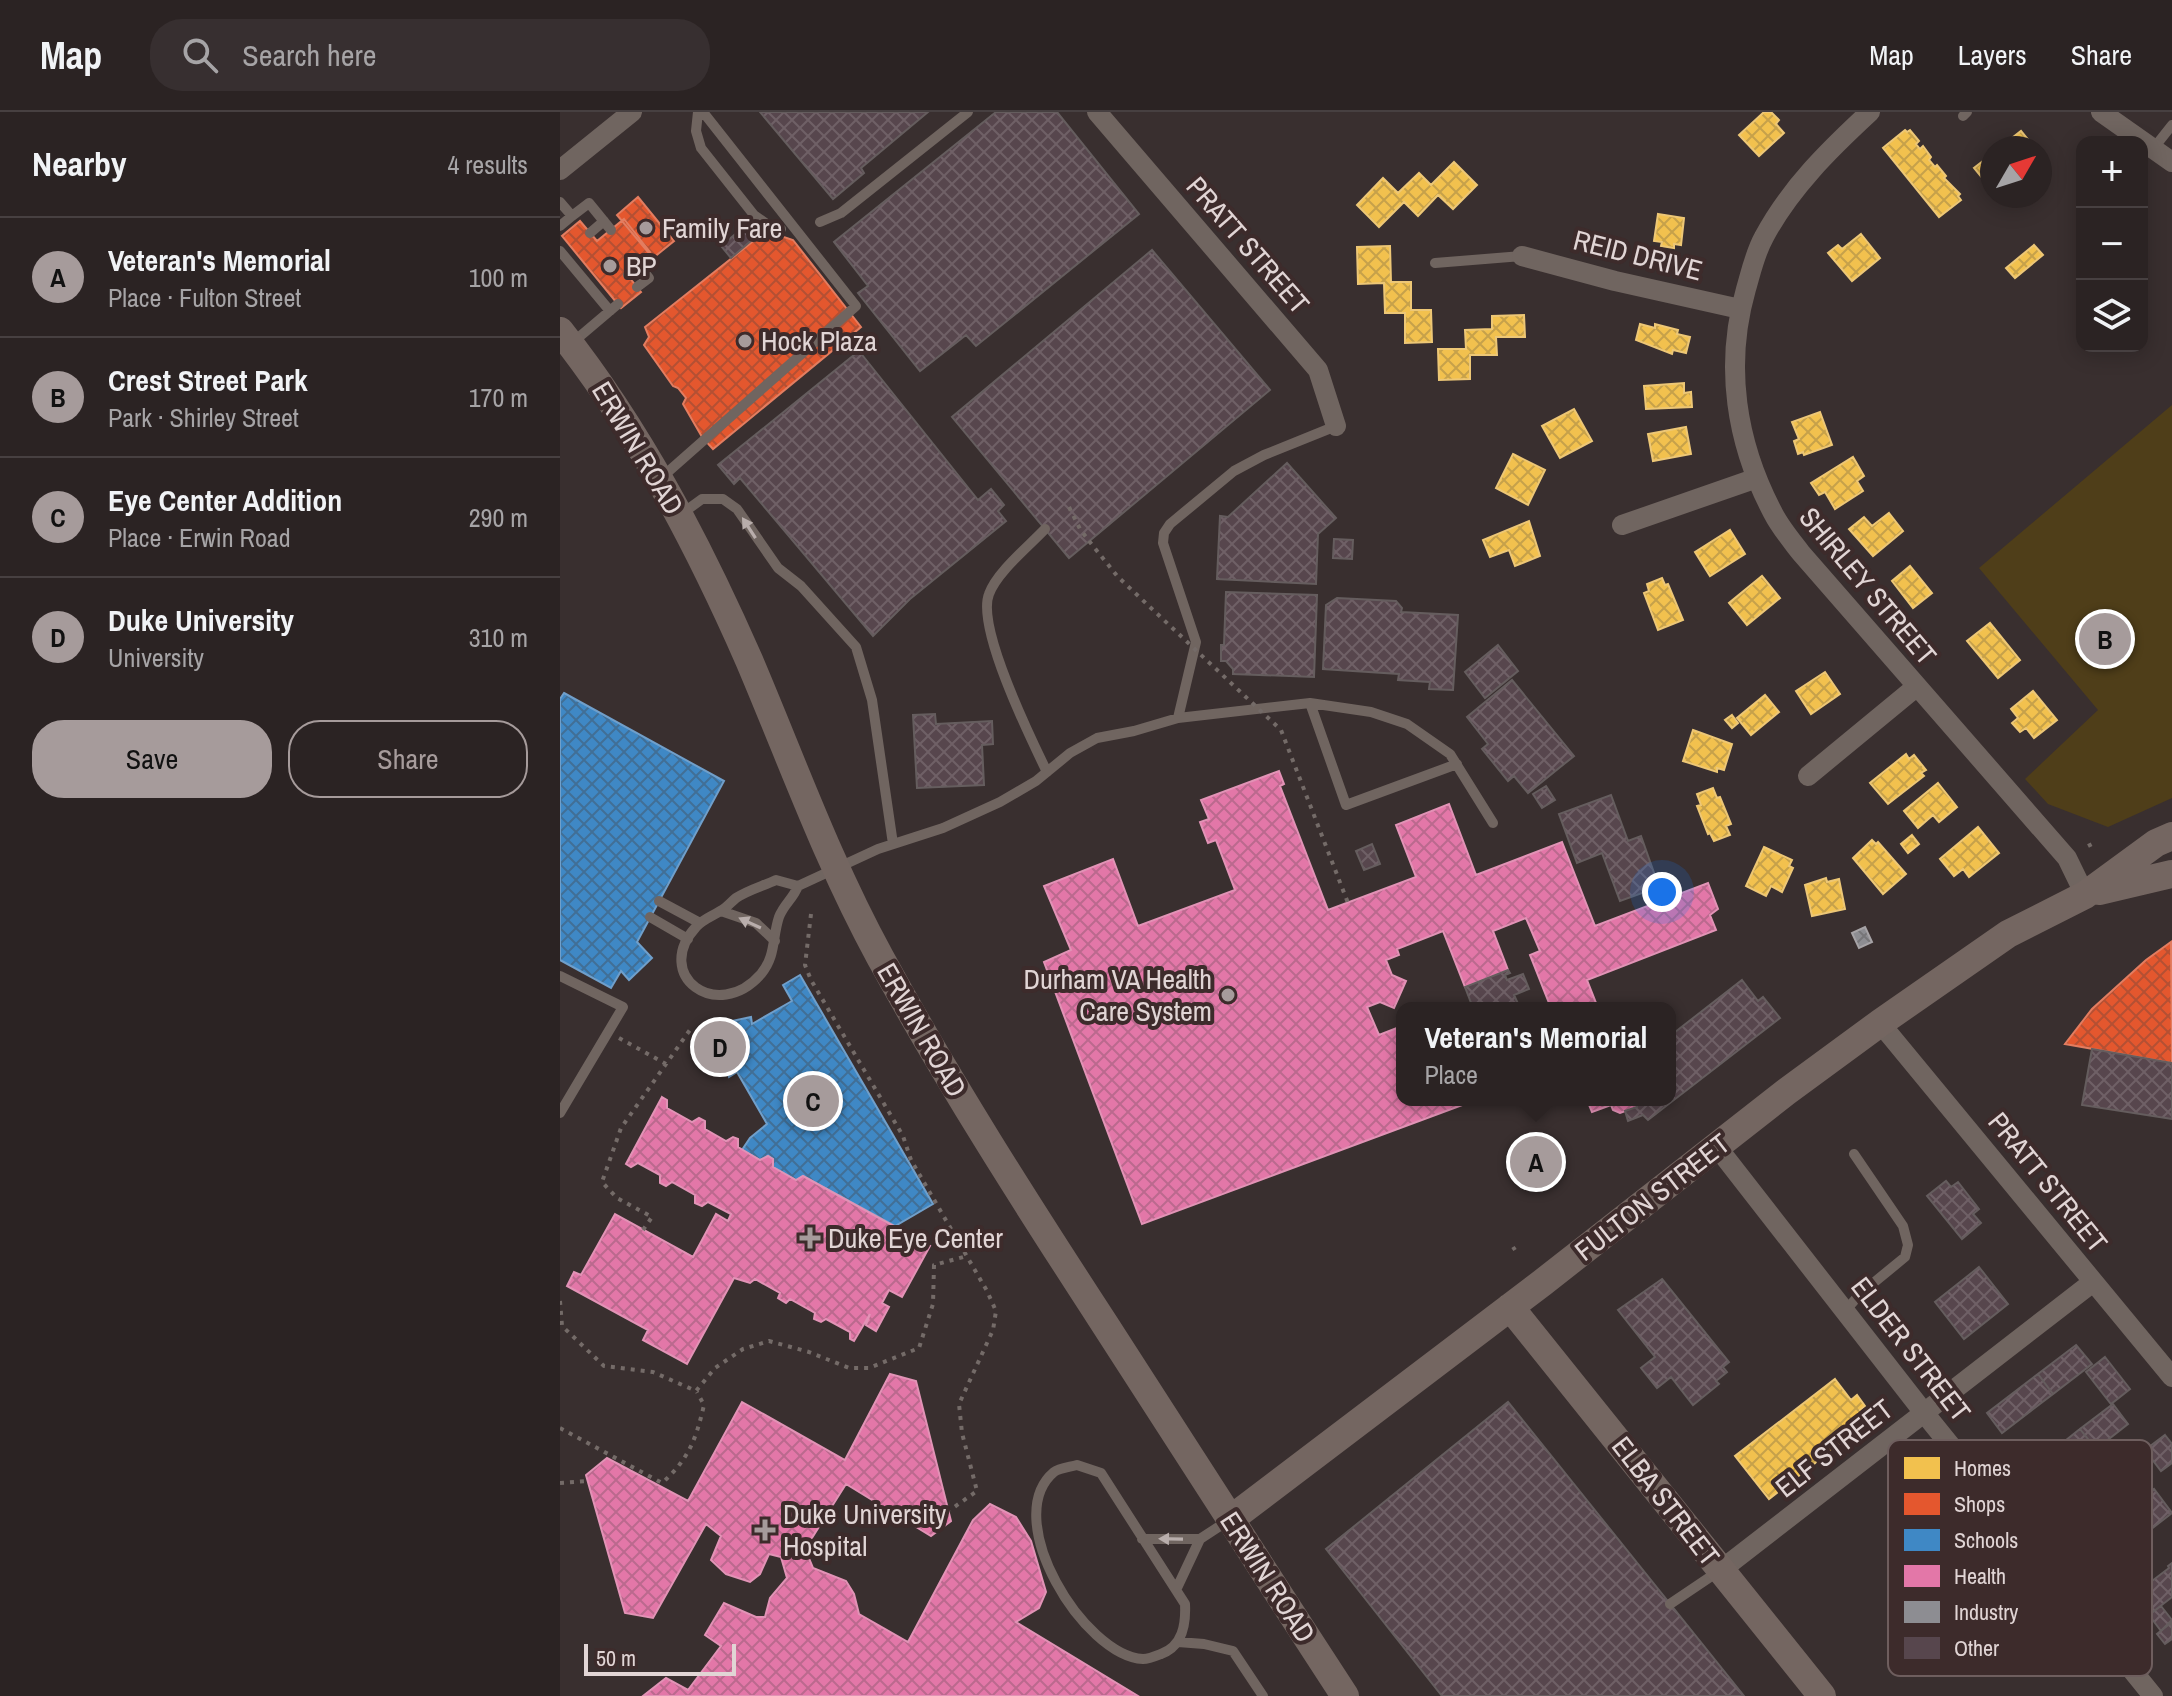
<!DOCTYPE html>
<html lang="en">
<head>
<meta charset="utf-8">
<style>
	:root { --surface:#2b2323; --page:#372f30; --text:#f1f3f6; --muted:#a6a4a6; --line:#474041; --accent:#a69b9b }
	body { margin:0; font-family:"Archivo Narrow",sans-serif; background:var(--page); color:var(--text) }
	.controls { position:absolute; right:24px; top:24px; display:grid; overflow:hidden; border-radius:16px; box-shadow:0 4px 20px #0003 }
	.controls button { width:72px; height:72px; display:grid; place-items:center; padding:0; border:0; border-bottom:2px solid var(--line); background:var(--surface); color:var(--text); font:40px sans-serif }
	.compass { position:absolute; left:1420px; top:24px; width:72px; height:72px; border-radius:50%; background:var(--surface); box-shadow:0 4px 20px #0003; rotate:51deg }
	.scale { position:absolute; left:24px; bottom:20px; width:152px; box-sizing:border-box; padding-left:8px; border:4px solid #e1d5d5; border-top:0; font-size:22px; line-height:28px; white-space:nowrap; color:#e1d5d5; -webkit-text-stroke:6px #3d2b2b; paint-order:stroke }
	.you { position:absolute; left:1102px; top:780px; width:28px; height:28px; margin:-20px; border:6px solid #fff; border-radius:50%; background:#1a73e8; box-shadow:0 0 0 12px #1a73e833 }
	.badge { display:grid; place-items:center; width:52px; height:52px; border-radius:50%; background:var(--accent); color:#111; font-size:26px; font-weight:700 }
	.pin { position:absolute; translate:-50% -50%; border:4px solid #fff; box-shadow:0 2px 8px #0006 }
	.popup { position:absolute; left:836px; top:890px; width:280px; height:104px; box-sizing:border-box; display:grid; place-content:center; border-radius:16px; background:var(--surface); filter:drop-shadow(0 2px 6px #0005); font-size:26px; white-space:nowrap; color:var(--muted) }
	.popup b { font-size:30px; color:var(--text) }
	.popup::after { content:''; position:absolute; left:50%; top:100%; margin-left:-16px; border:16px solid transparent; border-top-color:var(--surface) }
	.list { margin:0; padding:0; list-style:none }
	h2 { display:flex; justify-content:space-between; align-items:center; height:104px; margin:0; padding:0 32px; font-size:34px }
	h2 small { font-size:26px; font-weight:400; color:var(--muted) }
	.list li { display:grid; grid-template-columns:52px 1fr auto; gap:24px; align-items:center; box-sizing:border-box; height:120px; padding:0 32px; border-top:2px solid var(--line) }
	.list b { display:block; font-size:30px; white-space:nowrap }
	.list p { margin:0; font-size:26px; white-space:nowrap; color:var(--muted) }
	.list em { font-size:26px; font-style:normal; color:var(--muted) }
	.actions { display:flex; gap:16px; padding:24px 32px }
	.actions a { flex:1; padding:18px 0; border:2px solid var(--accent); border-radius:32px; text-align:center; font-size:28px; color:var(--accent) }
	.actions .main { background:var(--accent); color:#111 }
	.icon { flex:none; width:44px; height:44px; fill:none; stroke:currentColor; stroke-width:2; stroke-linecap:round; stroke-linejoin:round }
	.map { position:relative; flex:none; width:1612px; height:1584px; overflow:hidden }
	header { display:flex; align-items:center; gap:48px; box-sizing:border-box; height:112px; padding:0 40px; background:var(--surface); border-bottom:2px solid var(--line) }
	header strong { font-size:38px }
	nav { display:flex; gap:44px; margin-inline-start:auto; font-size:28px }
	.search { width:560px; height:72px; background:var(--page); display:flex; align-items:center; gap:20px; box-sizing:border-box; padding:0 28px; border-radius:32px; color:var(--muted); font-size:30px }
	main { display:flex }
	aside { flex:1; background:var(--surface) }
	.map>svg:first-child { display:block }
	.green { fill:#4f3e19 }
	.homes { fill:url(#homes-cross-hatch); stroke:#edc776; stroke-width:2 }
	.shops { fill:url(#shops-cross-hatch); stroke:#e37d60; stroke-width:2 }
	.schools { fill:url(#schools-cross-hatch); stroke:#709fca; stroke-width:2 }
	.health { fill:url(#health-cross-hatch); stroke:#e293b6; stroke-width:2 }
	.industry { fill:url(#industry-cross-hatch); stroke:#a6a3a6; stroke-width:2 }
	.building { fill:url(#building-cross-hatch); stroke:#655d5e; stroke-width:2 }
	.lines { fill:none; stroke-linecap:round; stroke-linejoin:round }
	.path { stroke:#746b68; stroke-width:4; stroke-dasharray:4 6; stroke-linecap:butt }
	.lane { stroke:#706560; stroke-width:10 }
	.street { stroke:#706560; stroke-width:20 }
	.secondary { stroke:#746661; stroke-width:28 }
	.path-bridge { stroke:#746b68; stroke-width:4; stroke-dasharray:4 6; stroke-linecap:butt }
	.oneway { fill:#b9aeac }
	.poi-dot { fill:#a69b9b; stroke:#3d2b2b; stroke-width:3 }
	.labels { text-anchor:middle; stroke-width:8; stroke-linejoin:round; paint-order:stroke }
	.poi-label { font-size:28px; fill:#e1d5d5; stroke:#3d2b2b; text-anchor:start }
	.street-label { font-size:28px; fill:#e1d5d5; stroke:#3d2b2b }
	.key { fill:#3d2b2b; stroke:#6e5e5e; stroke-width:2 }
	.key-label { font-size:22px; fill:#e1d5d5 }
</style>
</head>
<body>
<header>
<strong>Map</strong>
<div class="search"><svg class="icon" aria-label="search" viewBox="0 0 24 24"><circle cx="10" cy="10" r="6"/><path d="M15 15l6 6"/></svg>Search here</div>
<nav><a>Map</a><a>Layers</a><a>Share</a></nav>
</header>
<main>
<aside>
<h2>Nearby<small>4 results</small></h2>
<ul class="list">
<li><span class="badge">A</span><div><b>Veteran's Memorial</b><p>Place · Fulton Street</p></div><em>100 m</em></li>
<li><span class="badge">B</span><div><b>Crest Street Park</b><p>Park · Shirley Street</p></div><em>170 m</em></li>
<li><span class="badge">C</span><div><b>Eye Center Addition</b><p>Place · Erwin Road</p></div><em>290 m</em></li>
<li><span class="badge">D</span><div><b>Duke University</b><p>University</p></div><em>310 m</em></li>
</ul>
<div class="actions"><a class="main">Save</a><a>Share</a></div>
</aside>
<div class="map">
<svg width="1612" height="1584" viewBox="0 0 1612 1584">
	<defs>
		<pattern id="homes-cross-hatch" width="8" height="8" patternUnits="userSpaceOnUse" patternTransform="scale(2)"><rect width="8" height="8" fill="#f2c14e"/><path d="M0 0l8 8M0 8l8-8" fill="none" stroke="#c6a14a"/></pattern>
		<pattern id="shops-cross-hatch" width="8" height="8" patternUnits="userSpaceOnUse" patternTransform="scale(2)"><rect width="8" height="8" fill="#e4572e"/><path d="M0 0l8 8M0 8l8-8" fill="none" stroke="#b45033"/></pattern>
		<pattern id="schools-cross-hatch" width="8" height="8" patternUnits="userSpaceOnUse" patternTransform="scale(2)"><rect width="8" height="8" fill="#3f88c5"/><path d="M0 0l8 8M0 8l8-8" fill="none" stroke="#416f96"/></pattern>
		<pattern id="health-cross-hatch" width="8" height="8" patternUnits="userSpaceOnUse" patternTransform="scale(2)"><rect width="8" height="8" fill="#e377a8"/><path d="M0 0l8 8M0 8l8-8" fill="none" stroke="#bb698e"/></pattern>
		<pattern id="industry-cross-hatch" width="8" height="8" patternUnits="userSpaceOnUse" patternTransform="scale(2)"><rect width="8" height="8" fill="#8d8d92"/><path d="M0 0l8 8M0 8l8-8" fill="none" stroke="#777679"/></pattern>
		<pattern id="building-cross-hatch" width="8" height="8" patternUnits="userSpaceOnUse" patternTransform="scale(2)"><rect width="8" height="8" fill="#57464d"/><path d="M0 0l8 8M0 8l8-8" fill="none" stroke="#6f6066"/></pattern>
	</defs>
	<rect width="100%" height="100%" fill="#392f2f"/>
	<!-- green -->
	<path class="green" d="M1612,293V686L1548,715L1488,692L1465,667L1538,598L1419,456Z"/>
	<!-- homes -->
	<path class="homes" d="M1204,0H1211L1219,8L1216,12L1224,21L1199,44L1179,23Z
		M1345,18L1347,20L1350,18L1359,29L1356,32L1360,37L1363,34L1371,45L1369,48L1375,55L1377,53L1386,64L1384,66L1400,82L1398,84L1401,88L1379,105L1323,36Z
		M1461,19L1475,36H1439Z
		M1432,42V78L1414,56Z
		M894,50L917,73L893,97L878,83L858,104L844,90L819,115L797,93L823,66L838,81L859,61L871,73Z
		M1098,102L1124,106L1121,133L1114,132V136L1101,134L1102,130L1094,129Z
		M1301,122L1320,146L1292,169L1268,141L1278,133L1282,137Z
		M1474,133L1483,143L1455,166L1446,156Z
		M830,134L831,170H851V198H871L872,230L845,231V201H825L824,171L798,172L797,135Z
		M964,203L965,225H936L937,243H910V267L879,268L878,237H906L905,218L932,217V204Z
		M1080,212L1095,216V212L1118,218L1117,222L1130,225L1126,241L1113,238L1112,242L1076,228Z
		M1124,271V281L1131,280L1132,295L1086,297L1084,274Z
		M1014,297L1032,329L1000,346L982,314Z
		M1260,300L1272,333L1244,343L1243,340L1238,342L1234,329L1239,327L1232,310Z
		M1126,315L1131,342L1093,349L1088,322Z
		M953,342L985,358L968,393L936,376Z
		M1293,345L1304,364L1297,369L1303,379L1275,397L1265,380L1259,383L1251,371Z
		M1329,401L1343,419L1313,444L1289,417L1304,405L1312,414Z
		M969,409L980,444L955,454L949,438L930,445L923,428Z
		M1170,418L1185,442L1150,464L1135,440Z
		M1350,454L1372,481L1353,496L1332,469Z
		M1202,464L1220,486L1187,513L1169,491Z
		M1102,466L1105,473L1108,472L1123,508L1098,518L1084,481L1089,479L1087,472Z
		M1430,511L1460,548L1438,566L1407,529Z
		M1265,560L1280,582L1251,602L1236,579Z
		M1473,579L1497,608L1474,626L1466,616L1460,620L1452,611L1458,606L1451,597Z
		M1205,583L1219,600L1191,623L1177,606Z
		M1172,603L1178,611L1172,616L1165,608Z
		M1133,618L1172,632L1164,658L1157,656V660L1123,649Z
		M1346,642L1349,647L1354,643L1366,658L1361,661L1364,664L1328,692L1310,671Z
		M1378,671L1397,695L1379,710L1373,703L1358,716L1344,699Z
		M1153,676L1157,686L1160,685L1171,712L1166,714L1170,723L1154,729L1150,721L1148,722L1137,694L1141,693L1137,682Z
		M1418,715L1439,741L1409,765L1403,757L1394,764L1380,747Z
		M1352,723L1359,732L1348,741L1341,732Z
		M1312,728L1316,732L1318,730L1346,762L1323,782L1293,746Z
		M1204,735L1232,748L1229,754L1233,756L1222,780L1211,774L1206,784L1186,774Z
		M1266,766L1267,770L1279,767L1285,797L1252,804L1245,773Z
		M1275,1267L1291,1288L1297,1283L1305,1294L1300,1298L1309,1309L1209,1387L1175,1344Z"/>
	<!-- shops -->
	<path class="shops" d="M78,85L114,129L93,146L57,103Z
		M64,107L90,140L65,160L81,180L61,196L2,124L20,109L37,129Z
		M206,119L233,128L301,215L153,337L142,325L123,292L126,286L118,276L113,274L84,233L89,225L85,215Z
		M1611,830L1612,951L1505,932L1532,897L1586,848Z"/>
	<!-- schools -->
	<path class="schools" d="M4,581L164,669L77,830L92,846L69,868L61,859L51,876L0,848V587Z
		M240,863L373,1092L335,1114L243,1064L236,1068L213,1055V1047L208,1044L200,1048L182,1038L190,1026L207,1012L177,960L169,965L159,936L160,918L162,911L191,905L192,912L232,889L223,873Z"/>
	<!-- health -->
	<path class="health" d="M719,659L724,672L720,674L768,798L856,765L836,713L889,692L916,763L1002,730L1035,814L1148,771L1158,797L1150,803L1156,818L1027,868L1038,896H991L970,843L980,839L966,806L933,819L948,858L905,875L883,819L837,837L839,843L826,848L832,863L846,869L834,896L820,890L807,895L819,923L842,914V988L913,989L582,1112L484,850L511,838L484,774L553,747L578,814L675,778L656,728L648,731L640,710L649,707L641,688Z
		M102,985L107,988V996L132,1010L139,1006L145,1009V1017L166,1029L173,1025L178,1027V1035L200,1048L208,1044L213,1047V1055L236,1068L243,1064L370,1134L342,1185L329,1178L322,1191L329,1195L316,1219L306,1213L310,1202L294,1229L290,1227V1220L266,1207L261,1210L254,1207L255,1201L230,1187L226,1191L218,1186L220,1181L195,1167L190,1171L174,1166L127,1252L83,1228L88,1218L7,1174L14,1160L21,1163L55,1102L133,1145L156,1102L168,1109L171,1102L148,1090L142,1094L135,1091V1083L112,1070L106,1074L100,1071V1063L78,1051L71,1055L66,1052Z
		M1027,988H1074L1077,995L1060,1001L1053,998L1051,993L1032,1000Z
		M330,1262L356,1269L391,1409L371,1424L286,1372L245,1437L253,1456L286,1469L294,1482L299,1502L348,1530L413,1408L430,1392L456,1405L471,1429L486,1480L479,1496L456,1510L578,1584H83L106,1566L128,1578L161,1534L145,1523L164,1491L196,1505H205L210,1486L227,1466L221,1445L209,1442L200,1462L190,1470L166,1462L151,1448L161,1424L146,1412L93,1506L65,1501L26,1363L47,1346L128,1389L182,1290L285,1348Z"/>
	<!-- industry -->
	<path class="industry" d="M1305,815L1312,830L1299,836L1292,821Z"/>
	<!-- building -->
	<path class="building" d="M200,0H368L301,56L304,61L273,87Z
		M436,0H497L579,102L416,234L406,223L360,259L298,181L308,174L274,130Z
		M189,111L199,122L171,146L161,134Z
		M592,138L710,278L509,446L392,305Z
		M299,239L418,388L431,377L444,393L438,399L446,409L350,487L313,524L180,366L174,372L158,353Z
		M727,351L776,406L758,422L756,472L657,467L660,404L668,405Z
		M774,427L793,428L792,447L773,446Z
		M666,480L757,483L754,565L673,562V557L666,549H661V533H664Z
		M777,486L836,489L842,496L841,500L898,503L893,578L869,577L870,570L838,568L839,562L763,557L766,493Z
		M938,533L958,559L925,586L905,560Z
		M952,568L1014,644L968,681L954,664L948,669L922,637L928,632L907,605Z
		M375,602L376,612L432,609L433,632L422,633L424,673L357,676L353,603Z
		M986,674L995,688L982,696L973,682Z
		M1051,683L1068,729L1081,724L1099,775L1060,789L1042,741L1017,751L999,702Z
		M812,732L820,752L804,758L796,739Z
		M948,858L950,861L945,863L947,868L963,862L969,877L954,883L960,896H913L905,875Z
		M1182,868L1198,889L1203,885L1220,906L1088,1008L1083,1003L1068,1009L1065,999L1077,995L1074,988H1110V924Z
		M1532,937L1612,951V1007L1522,993Z
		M1386,1069L1391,1075L1398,1070L1419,1097L1413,1102L1421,1111L1402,1127L1367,1084Z
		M1419,1155L1448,1192L1404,1227L1375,1190Z
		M1102,1167L1169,1250L1163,1255L1167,1260L1156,1269L1159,1272L1133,1293L1111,1265L1097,1276L1081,1256L1095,1245L1058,1198Z
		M1516,1233L1532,1252L1493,1282L1478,1262Z
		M1545,1245L1570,1277L1551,1292L1526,1260Z
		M1478,1262L1493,1282L1442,1321L1427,1301Z
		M948,1290L1184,1584H882L766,1437Z
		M1553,1292L1568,1312L1536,1337L1520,1317Z
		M1520,1317L1536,1337L1487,1376L1471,1356Z
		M1605,1323L1612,1332V1351L1601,1359L1585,1338Z
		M1504,1362L1514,1376L1502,1386L1492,1376L1494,1375L1491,1372Z
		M1521,1370L1552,1409L1594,1377L1612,1401L1542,1455L1532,1443L1537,1439L1498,1389Z
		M1612,1451V1485L1589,1503L1571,1485L1609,1456L1608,1454Z
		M1601,1494L1612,1508L1601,1519L1589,1503Z
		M1612,1510V1527L1605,1532L1597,1522Z"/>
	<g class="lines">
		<!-- path -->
		<path class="path" d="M509,395L520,417L529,429
			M1528,734L1534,731
			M251,802L245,853L251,868L343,1024L351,1048L427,1179L436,1199L433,1218L399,1292L402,1321L417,1379L390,1398
			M59,926L106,952
			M83,1118L92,1105L57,1086L42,1070L61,1016L132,915
			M953,1135L955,1138
			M0,1189L2,1214L44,1254L93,1260L136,1279L155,1256L183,1237L209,1229L249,1240L289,1256H309L359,1236L373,1192L374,1153L407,1144
			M0,1316L102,1371C129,1347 136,1327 144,1293L137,1280
			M0,1371L28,1369"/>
		<!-- lane -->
		<path class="lane" d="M138,0L136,19L141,36L194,103L211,115L221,117
			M1403,4L1407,0
			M1593,37L1612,13
			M0,90L12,104L29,91L51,118
			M260,110L281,101L408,0
			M0,114L12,104
			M30,121L44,109
			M0,139L50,199
			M77,151L89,166L77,175
			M875,151L962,144
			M68,163L79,154
			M12,231L58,192
			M101,366L296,194L143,0
			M120,403L142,387H163L177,397L218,456L241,474L296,535L312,588L333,732
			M485,417C468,435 437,460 429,482C416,515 470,625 487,660
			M750,591L786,693L897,652
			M618,606L636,530L603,431L604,421L610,412L674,359L704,343L776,314
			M216,768L238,774C233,787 224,792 219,805C212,826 216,844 201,862C157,912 92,863 136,815C143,807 153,804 162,798C167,795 171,790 176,786C188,778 203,774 216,768Z
			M238,774L318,737L383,716L440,690L476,669L510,641L537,626L574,619L618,606L750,591L811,600L847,612L890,642L933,711
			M99,789L140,811
			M161,799L196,811L215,829
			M90,805L128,827
			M0,864L63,895L0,1001
			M1286,1198L1300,1182L1345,1145L1348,1133L1343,1114L1294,1042
			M517,1353L541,1361L625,1492C626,1512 623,1534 601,1542C596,1544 589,1547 583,1547C524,1544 439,1406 494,1360C499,1356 510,1355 517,1353Z
			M582,1427H640L616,1478
			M640,1427L669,1408
			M1110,1492L1159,1459
			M618,1530L644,1532L673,1539L703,1584"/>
		<!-- street -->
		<path class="street" d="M537,0L758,258L776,314
			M1310,0C1270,37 1230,76 1204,125C1195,141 1191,160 1186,177C1164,254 1176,331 1213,401C1220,415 1231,428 1241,441L1507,746L1525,783
			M1541,0L1612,50
			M0,58L72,0
			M962,144L1055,169L1180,197
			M1062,413L1197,366
			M1248,664L1356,575
			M1320,911L1612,1265
			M1157,1035L1365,1302L1593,1584
			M1161,1458L1533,1170"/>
		<!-- secondary -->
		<path class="secondary" d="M0,219C79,319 138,432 189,548C232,649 267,748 320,845C389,971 466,1091 544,1211C624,1335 704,1460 785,1584
			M1539,779L1612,762
			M950,1195L1262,1584
			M671,1407L982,1171L1226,980L1320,911L1448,822L1525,783L1596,731L1612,724"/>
		<!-- path-bridge -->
		<path class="path-bridge" d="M529,429L558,465L721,618L788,791"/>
	</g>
	<!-- one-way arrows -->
	<defs><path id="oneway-solid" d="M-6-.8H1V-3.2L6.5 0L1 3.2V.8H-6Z" transform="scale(2)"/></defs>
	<g class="oneway">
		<use href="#oneway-solid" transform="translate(189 416) rotate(-123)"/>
		<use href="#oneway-solid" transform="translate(190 811) rotate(-155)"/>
		<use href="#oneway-solid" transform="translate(611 1427) rotate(-179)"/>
	</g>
	<!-- markers -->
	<g class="poi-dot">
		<circle cx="86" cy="116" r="8"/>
		<circle cx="50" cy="154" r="8"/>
		<circle cx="185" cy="229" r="8"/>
		<circle cx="668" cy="883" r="8"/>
		<path d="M246 1114h8v8h8v8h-8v8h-8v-8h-8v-8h8z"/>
		<path d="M201 1406h8v8h8v8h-8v8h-8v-8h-8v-8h8z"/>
	</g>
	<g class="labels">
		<!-- poi labels -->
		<g class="poi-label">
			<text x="102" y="126">Family Fare</text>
			<text x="66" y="164">BP</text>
			<text x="201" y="239">Hock Plaza</text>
			<text x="652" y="877" text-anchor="end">Durham VA Health<tspan x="652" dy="32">Care System</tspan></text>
			<text x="268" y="1136">Duke Eye Center</text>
			<text x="223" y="1412">Duke University<tspan x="223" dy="32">Hospital</tspan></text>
		</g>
		<!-- street labels -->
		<g class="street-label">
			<text transform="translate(688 133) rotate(49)" y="10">PRATT STREET</text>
			<text transform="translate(1078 143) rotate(14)" y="10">REID DRIVE</text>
			<text transform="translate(78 336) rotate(59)" y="10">ERWIN ROAD</text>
			<text transform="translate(1308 474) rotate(50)" y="10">SHIRLEY STREET</text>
			<text transform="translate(362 918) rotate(60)" y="10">ERWIN ROAD</text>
			<text transform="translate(1488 1070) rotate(51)" y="10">PRATT STREET</text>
			<text transform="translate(1092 1085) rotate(-38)" y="10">FULTON STREET</text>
			<text transform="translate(1351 1237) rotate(52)" y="10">ELDER STREET</text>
			<text transform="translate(1274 1336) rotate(-38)" y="10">ELF STREET</text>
			<text transform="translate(1106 1389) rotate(52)" y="10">ELBA STREET</text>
			<text transform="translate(708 1465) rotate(57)" y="10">ERWIN ROAD</text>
		</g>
	</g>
	<!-- legend -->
	<rect x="1328" y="1328" width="264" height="236" rx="12" class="key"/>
	<rect x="1344" y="1345" width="36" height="22" fill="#f2c14e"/>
	<rect x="1344" y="1381" width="36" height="22" fill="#e4572e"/>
	<rect x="1344" y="1417" width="36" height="22" fill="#3f88c5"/>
	<rect x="1344" y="1453" width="36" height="22" fill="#e377a8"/>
	<rect x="1344" y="1489" width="36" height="22" fill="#8d8d92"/>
	<rect x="1344" y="1525" width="36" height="22" fill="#57464d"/>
	<g class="key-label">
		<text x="1394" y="1364">Homes</text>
		<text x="1394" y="1400">Shops</text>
		<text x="1394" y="1436">Schools</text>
		<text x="1394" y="1472">Health</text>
		<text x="1394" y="1508">Industry</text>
		<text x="1394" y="1544">Other</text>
	</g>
</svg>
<div class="controls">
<button>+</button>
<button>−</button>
<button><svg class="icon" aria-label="layers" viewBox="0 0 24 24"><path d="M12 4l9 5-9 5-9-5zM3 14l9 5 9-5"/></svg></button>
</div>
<svg class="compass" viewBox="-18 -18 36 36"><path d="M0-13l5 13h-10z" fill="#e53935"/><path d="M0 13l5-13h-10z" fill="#a6a4a6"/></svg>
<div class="scale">50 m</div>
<div class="you"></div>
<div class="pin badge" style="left:976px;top:1050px">A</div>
<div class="popup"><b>Veteran's Memorial</b>Place</div>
<div class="pin badge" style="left:1545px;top:527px">B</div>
<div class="pin badge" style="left:253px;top:989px">C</div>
<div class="pin badge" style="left:160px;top:935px">D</div>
</div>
</main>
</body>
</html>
